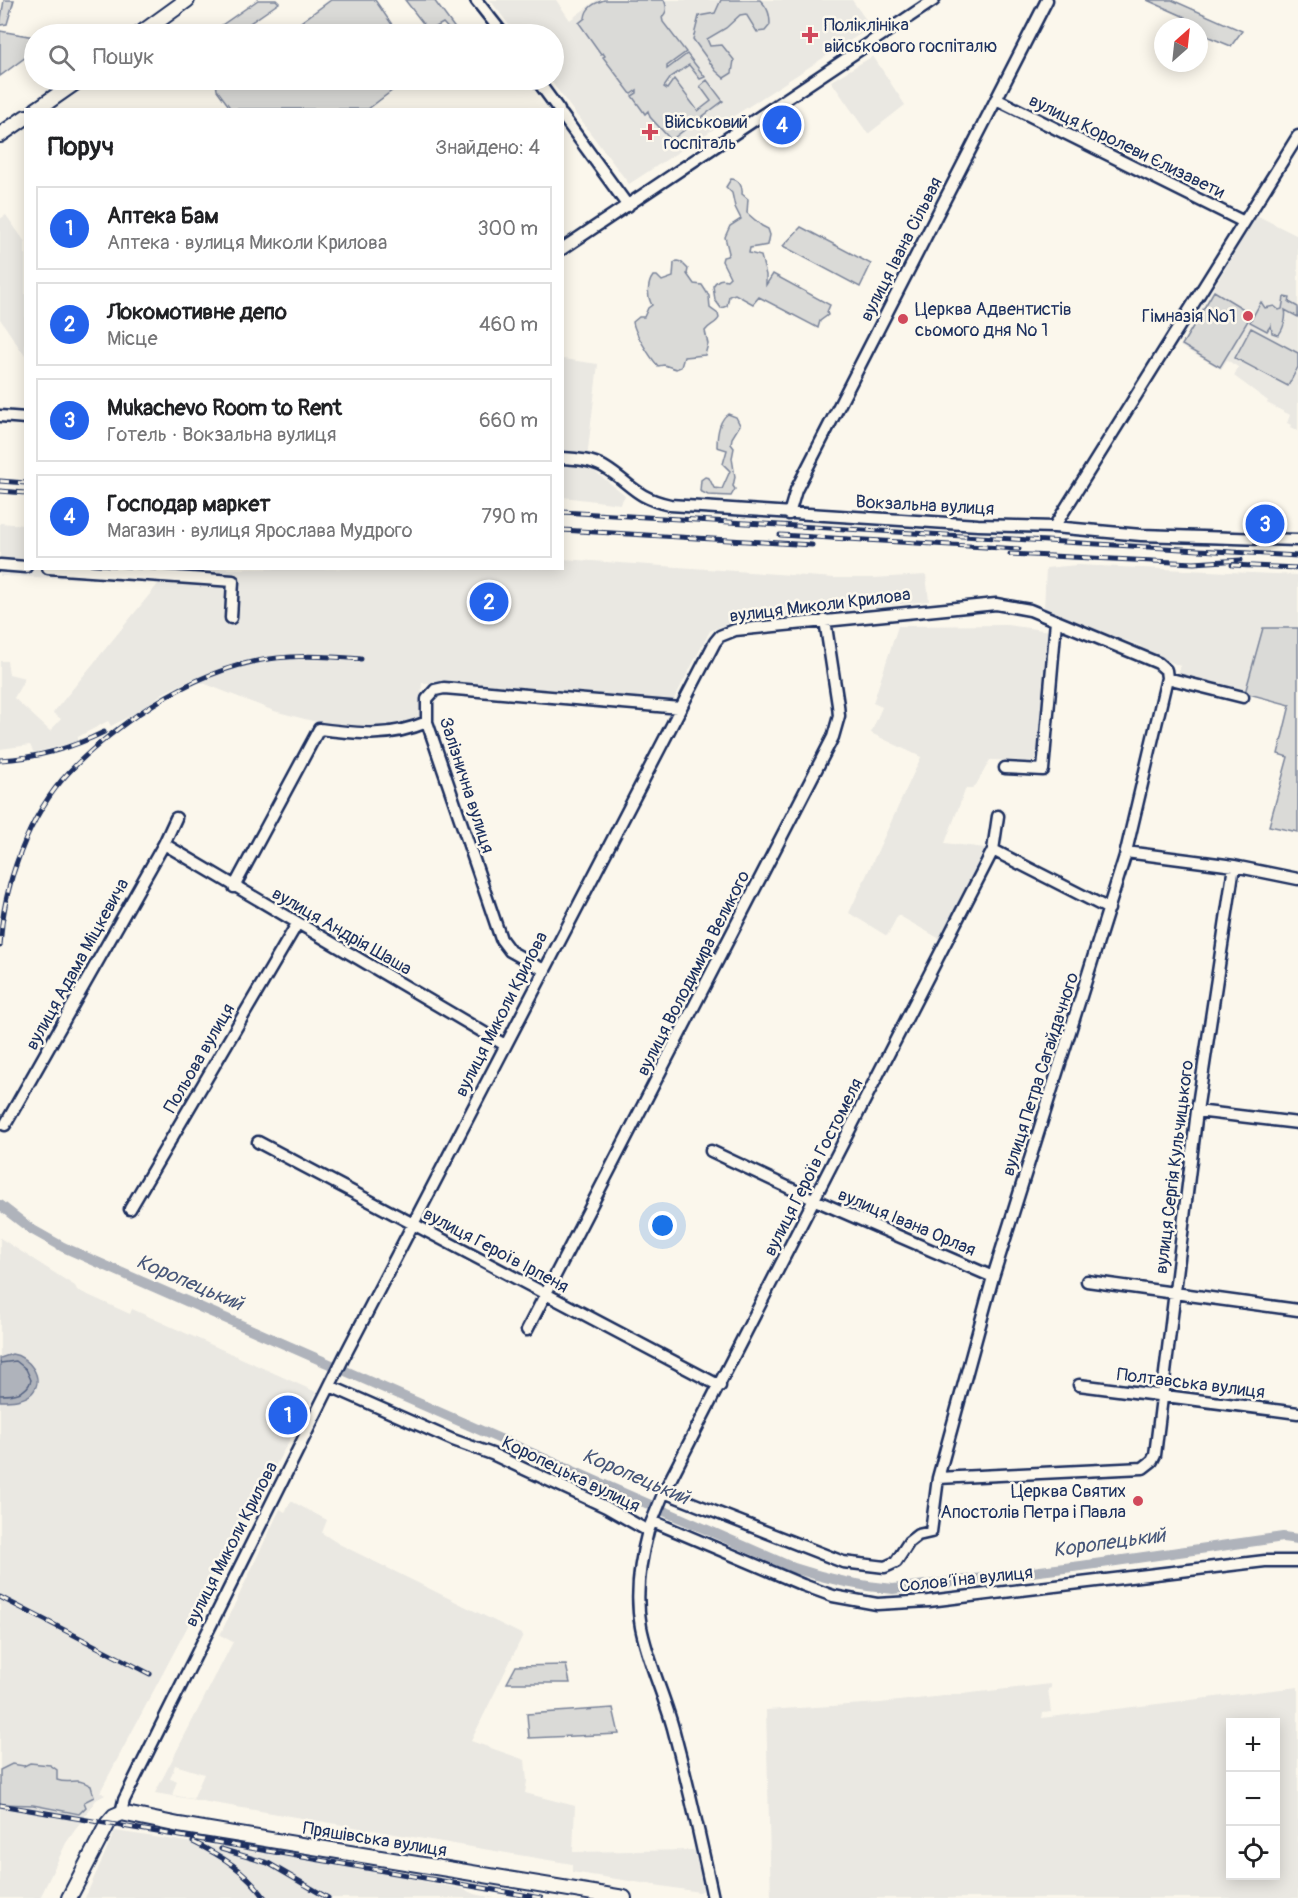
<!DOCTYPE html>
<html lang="uk">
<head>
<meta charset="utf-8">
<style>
	:root { --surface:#fff; --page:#f6f6f6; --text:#202124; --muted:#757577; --line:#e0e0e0; --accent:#2563eb }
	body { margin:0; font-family:Pangolin,sans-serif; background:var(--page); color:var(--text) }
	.controls { position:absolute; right:18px; bottom:18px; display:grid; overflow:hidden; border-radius:0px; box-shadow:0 3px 15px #0003 }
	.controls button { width:54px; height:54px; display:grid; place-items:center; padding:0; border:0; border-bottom:2px solid var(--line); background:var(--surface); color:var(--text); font:30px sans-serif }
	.compass { position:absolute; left:1154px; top:18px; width:54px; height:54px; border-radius:50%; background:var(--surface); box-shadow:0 3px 15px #0003; rotate:27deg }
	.you { position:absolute; left:663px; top:1226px; width:21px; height:21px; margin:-15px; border:4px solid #fff; border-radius:50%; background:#1a73e8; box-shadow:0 0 0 9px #1a73e833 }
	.badge { display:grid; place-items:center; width:39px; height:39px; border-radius:50%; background:var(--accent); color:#fff; font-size:20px; font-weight:700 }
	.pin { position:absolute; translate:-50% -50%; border:3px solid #fff; box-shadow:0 2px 6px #0006 }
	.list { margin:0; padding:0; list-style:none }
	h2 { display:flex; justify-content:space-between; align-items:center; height:78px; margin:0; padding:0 24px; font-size:26px }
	h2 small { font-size:20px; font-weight:400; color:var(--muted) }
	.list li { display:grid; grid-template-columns:39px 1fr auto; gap:18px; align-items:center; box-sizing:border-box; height:84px; margin:0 12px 12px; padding:0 12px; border:2px solid var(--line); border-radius:0px }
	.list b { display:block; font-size:22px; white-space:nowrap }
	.list p { margin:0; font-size:20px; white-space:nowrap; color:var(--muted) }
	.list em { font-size:20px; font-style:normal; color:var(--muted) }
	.icon { flex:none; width:33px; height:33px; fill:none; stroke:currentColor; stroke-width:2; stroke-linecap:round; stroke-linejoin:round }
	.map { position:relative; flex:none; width:1298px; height:1898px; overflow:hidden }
	.search { position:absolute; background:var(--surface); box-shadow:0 3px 15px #0003; left:24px; top:24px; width:540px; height:66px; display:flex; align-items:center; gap:15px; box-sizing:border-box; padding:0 21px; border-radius:33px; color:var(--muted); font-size:22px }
	.panel { position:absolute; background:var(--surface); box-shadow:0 3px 15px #0003; left:24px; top:108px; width:540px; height:462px; border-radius:0px }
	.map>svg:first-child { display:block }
	.built { fill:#eae8e2; fill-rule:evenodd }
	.green { fill:#dadad7; stroke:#7a849a; stroke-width:1.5 }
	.water { fill:#afb3bb; stroke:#747e96; stroke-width:1.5 }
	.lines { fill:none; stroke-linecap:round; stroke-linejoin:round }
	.shore { stroke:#566483; stroke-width:1.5 }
	.canal { stroke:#afb3bb; stroke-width:10 }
	.minor-casing { stroke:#1b2f5e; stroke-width:15 }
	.major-casing { stroke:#1b2f5e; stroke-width:18 }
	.minor { stroke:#fbf7ec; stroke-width:10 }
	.major { stroke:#fbf7ec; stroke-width:14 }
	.rail-casing { stroke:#1b2f5e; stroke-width:5 }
	.rail { stroke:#fbf7ec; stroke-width:3; stroke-dasharray:9; stroke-linecap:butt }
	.poi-dot { fill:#d1495b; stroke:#fbf7ec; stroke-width:2 }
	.labels { text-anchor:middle; stroke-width:5; stroke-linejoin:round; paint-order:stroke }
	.poi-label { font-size:18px; fill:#1b2f5e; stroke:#fbf7ec; text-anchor:start }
	.street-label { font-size:18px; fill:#1b2f5e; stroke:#fbf7ec }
	.water-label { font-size:20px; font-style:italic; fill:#47577a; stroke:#fbf7ec }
</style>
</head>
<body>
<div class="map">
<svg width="1298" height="1898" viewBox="0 0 1298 1898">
	<rect width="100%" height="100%" fill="#fbf7ec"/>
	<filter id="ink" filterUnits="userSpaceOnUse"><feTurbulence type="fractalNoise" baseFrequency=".0167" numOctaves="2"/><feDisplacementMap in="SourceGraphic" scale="12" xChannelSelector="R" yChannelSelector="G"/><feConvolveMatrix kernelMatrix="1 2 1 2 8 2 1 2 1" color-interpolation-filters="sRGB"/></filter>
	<g filter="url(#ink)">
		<!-- built -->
		<path class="built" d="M490,0H556L570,20L597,0H852L871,27L629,184L550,80H554V34H516Z
			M873,56L905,105L868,134L831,81Z
			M6,215L25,242V356L0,319V219Z
			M1256,215L1298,236V431L1290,427L1291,425L1287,423L1290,415L1267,403L1268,401L1234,376L1238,367L1227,360L1221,369L1180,346Z
			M563,359L598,364L587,458L563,455Z
			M563,464L593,470L624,494L625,496L620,504L563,497Z
			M0,523L25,525L26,568L142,569V576L96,572L95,579L0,576Z
			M563,559L835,578H873L926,575L929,601L732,622L710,631L673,701L422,683L420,719L413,726L383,729H357L324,724L274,711L193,679L163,693L143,709L111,726L108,721L78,737V741L34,753L30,745L0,749V661H7L9,674L25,678L14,698L50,731L61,719L53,713L163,578V569L562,568Z
			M1077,565L1298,575V628H1263L1245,693L1178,674L1180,666L1140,649L1141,646L1125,640L1124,642L1044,609L1046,568Z
			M1008,625L1050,631L1036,761L990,760L976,785L972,788H966L945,843L985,848L940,939L898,915L887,936L849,913L921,757L871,733L882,707L873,703L898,626Z
			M0,1238L75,1286L77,1290L130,1314L132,1309L316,1392L208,1588L100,1792L105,1795L96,1800L66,1843L40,1898H0Z
			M291,1501L327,1520L322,1533L339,1544L523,1635L471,1741L525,1760L527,1781L525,1793L575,1806L573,1852L694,1850L703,1886L702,1891L699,1892L572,1872V1864L155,1793L233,1642L220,1635L280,1509L285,1512ZM175,1765L204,1774L193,1799L172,1795L177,1781L170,1779Z
			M1051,1684V1688L1048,1689L1051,1712L1043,1713L1042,1718L1298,1687V1898H771L766,1710L881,1703ZM1230,1722H1276V1876H1230Z
			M115,1831L352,1867L463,1889L474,1894L495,1898H85Z"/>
		<!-- green -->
		<path class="green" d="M4,0H14L7,24L0,25Z
			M258,0H276L279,3L234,34H209Z
			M331,0H375L393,26L381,34H310L301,22Z
			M405,0H434L459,34H453L443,23L429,31Z
			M604,0H664C667,7 668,11 662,17L663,22L686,52L667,66V69L687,54L705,77L700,79L689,65L671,77L664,87L667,89L674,79L698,111L711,101L700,86L707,80L723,101L671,140L650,117L648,111L645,114L632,96L637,93V90L631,94L603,57L605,56L603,53L601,54L579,23L585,18C586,7 595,3 604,0Z
			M721,0H760C768,8 770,14 770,25L765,31L757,32L746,14L740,15L726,28L707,39L710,46L722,45L734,60L732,73L724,78L716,71L693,39L699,16L715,13Z
			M1147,0H1172L1242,31L1231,46L1199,33V27H1182L1185,17Z
			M0,31L34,37V51L0,76Z
			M219,80H406L368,109H231L217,90L216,82Z
			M731,179C739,179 743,187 742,194L748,199L747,213L762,226L768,229L770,235L768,245L750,248L749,253L761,256L766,275V285L773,274L830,305L827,312L828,315L820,321L818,328L759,297L753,304L735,294L729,296L727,306L721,308L715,300L713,286C717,280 720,278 727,280L730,277L722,261L723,257L727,256L729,253L725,237L730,226L741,219L735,207L732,193L726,187Z
			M801,227L871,264L860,287L783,246Z
			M677,261L681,262L688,269L687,274L694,284L702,285L709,296L710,308L718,314L719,318C716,324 709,325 705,331L708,344L705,355L684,357L681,367L676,369L664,365L658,366C650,357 634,332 633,322L639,317H644L648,308L652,305C647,297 647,284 653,276H657L662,281L673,277L674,263Z
			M1214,291L1252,314L1220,367L1182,345Z
			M1284,297L1290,298L1289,302L1298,307V317L1285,310C1287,317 1283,331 1278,335L1272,333L1271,325L1267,331L1250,322L1261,302L1265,308L1274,306L1279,310L1282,309Z
			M1251,328L1298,353V367L1288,386L1235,358Z
			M728,414L736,417L740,425L732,438L731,444L734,448L732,458L735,477L733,486L735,489L731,496L708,495L700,491L701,480L705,477L709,478L714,488L722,489L730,471L723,464L727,450L717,447C717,436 719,420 728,414Z
			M1263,628H1298V832L1269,826L1288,757L1278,754L1290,705L1245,693Z
			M566,1665L570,1683H507L516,1666Z
			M613,1708L619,1734L529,1738L527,1714Z
			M30,1763L50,1765L57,1770V1780C72,1785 75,1776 91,1786L94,1797L84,1802L86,1807L79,1814L33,1805L0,1804V1770L12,1764L24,1766Z"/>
		<!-- water -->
		<path class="water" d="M12,1354C28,1356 46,1378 32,1393C24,1401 10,1401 0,1401V1358Z"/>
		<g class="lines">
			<!-- shore -->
			<path class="shore" d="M0,1363L16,1361L26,1369L31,1380C27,1394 13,1395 0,1395"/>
			<!-- canal -->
			<path class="canal" d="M0,1205L31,1229L63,1247L794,1568C827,1579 858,1586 893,1589L1081,1566L1283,1537L1298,1539"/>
			<!-- minor casing -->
			<g class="minor-casing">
				<path id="minor" d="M476,0L503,34
					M537,80L559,110
					M996,99L1244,222
					M562,115L628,206
					M562,249L934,0
					M0,416L26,418
					M562,458C577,459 592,460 604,467C632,484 634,497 670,505L978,525L1054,527L1141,535L1298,540
					M789,514L796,490L1047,0
					M1054,527L1298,136
					M0,565L26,567
					M48,568L233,581L231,618
					M1167,678L1243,697
					M1005,768L1043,770L1056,621
					M164,844L505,1045
					M993,850L1109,909
					M1126,852L1234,866L1298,879
					M234,887L319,729C360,734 389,738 427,722
					M544,970L510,951L501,939L427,722V699L435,690L444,688L681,708
					M1197,1111L1298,1123
					M5,1125L164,844L176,818
					M258,1142L720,1386
					M711,1151L815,1200L993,1277
					M130,1209L297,924
					M1087,1281L1298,1310
					M527,1330L833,737L839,716L838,705L825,620
					M1079,1385L1298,1413
					M330,1386L453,1440L492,1454L606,1507L648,1531C640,1561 635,1596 641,1627C647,1659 664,1695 673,1728C688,1784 701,1841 713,1898
					M938,1478L1143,1468L1152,1461L1155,1455L1197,1111L1234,866
					M652,1521L803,1585L833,1596L877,1604L929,1601L1265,1561H1298
					M648,1531L664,1492L993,850L998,816
					M121,1813L124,1800L344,1357L715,642L720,636L735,630L996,604L1030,610L1158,663L1166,670L1167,678L1125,856L993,1277L938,1478L931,1532L918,1535L909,1542L896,1562L885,1567L843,1562L664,1492"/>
			</g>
			<!-- major casing -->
			<g class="major-casing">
				<path id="major" d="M140,34L187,0
					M36,110L79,80
					M0,135L26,117
					M69,1898L108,1823L114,1816L121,1813L179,1825L624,1898"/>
			</g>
			<!-- minor -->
			<use href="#minor" class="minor"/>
			<!-- major -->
			<use href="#major" class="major"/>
			<!-- rail casing -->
			<g class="rail-casing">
				<path id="rail" d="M0,481L26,483
					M0,491L26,493
					M562,512L1298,556
					M562,530L812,545
					M780,535L1019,549
					M1010,554L1194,563L1241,560
					M1232,565L1298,568
					M0,760C36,758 72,748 104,732
					M0,946C3,886 28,815 70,771C90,750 113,732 137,715C172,691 211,671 252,662C288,654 325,656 361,659
					M0,1597L150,1674
					M0,1805L541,1898
					M193,1842C222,1856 246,1871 265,1898
					M221,1849L268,1863L328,1898"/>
			</g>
			<!-- rail -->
			<use href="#rail" class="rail"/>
		</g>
	</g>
	<!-- markers -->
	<g class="poi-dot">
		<path d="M807 26h6v6h6v6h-6v6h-6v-6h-6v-6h6z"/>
		<path d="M647 123h6v6h6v6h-6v6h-6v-6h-6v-6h6z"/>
		<circle cx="1248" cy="316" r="6"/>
		<circle cx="903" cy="319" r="6"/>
		<circle cx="1138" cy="1501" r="6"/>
	</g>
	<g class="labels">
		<!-- poi labels -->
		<g class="poi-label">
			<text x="824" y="31">Поліклініка<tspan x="824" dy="21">військового госпіталю</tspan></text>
			<text x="664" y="128">Військовий<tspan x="664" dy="21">госпіталь</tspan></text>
			<text x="915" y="315">Церква Адвентистів<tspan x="915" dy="21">сьомого дня № 1</tspan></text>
			<text x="1236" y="322" text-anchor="end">Гімназія №1</text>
			<text x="1126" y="1497" text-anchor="end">Церква Святих<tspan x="1126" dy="21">Апостолів Петра і Павла</tspan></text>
		</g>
		<!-- street labels -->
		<g class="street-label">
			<text transform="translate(1127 146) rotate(26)" y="6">вулиця Королеви Єлизавети</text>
			<text transform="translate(901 249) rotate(-63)" y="6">вулиця Івана Сільвая</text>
			<text transform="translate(925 505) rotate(3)" y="6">Вокзальна вулиця</text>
			<text transform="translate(820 605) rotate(-7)" y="6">вулиця Миколи Крилова</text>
			<text transform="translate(467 785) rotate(72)" y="6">Залізнична вулиця</text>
			<text transform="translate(342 931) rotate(30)" y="6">вулиця Андрія Шаша</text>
			<text transform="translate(77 964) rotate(-61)" y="6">вулиця Адама Міцкевича</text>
			<text transform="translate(693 973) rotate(-63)" y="6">вулиця Володимира Великого</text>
			<text transform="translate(501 1014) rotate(-63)" y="6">вулиця Миколи Крилова</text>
			<text transform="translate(199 1058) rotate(-60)" y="6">Польова вулиця</text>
			<text transform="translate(1040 1074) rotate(-72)" y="6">вулиця Петра Сагайдачного</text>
			<text transform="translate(813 1167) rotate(-63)" y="6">вулиця Героїв Гостомеля</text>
			<text transform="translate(1174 1167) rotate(-83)" y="6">вулиця Сергія Кульчицького</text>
			<text transform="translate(907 1222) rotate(23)" y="6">вулиця Івана Орлая</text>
			<text transform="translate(496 1250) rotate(28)" y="6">вулиця Героїв Ірпеня</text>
			<text transform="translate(1191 1383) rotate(7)" y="6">Полтавська вулиця</text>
			<text transform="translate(571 1474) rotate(26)" y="6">Коропецька вулиця</text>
			<text transform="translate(231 1544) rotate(-63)" y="6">вулиця Миколи Крилова</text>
			<text transform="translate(966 1579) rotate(-6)" y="6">Соловʼїна вулиця</text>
			<text transform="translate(375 1839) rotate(9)" y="6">Пряшівська вулиця</text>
		</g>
		<!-- water labels -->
		<g class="water-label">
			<text transform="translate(190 1282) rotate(23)" y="7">Коропецький</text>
			<text transform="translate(636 1476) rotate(23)" y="7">Коропецький</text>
			<text transform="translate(1109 1542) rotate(-8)" y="7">Коропецький</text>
		</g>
	</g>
</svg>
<div class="controls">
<button>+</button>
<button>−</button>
<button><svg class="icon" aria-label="locate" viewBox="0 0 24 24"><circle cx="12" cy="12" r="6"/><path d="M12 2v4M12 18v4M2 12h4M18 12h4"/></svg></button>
</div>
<svg class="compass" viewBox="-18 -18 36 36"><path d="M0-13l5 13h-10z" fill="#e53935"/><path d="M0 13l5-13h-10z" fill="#757577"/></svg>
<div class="you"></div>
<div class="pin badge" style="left:288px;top:1415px">1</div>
<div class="pin badge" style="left:489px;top:602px">2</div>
<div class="pin badge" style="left:1265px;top:524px">3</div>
<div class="pin badge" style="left:782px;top:125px">4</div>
<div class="search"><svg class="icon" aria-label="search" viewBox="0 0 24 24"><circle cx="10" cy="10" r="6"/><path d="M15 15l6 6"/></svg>Пошук</div>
<section class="panel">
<h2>Поруч<small>Знайдено: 4</small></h2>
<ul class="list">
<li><span class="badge">1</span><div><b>Аптека Бам</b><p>Аптека · вулиця Миколи Крилова</p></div><em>300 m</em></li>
<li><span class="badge">2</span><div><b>Локомотивне депо</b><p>Місце</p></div><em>460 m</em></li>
<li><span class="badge">3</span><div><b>Mukachevo Room to Rent</b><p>Готель · Вокзальна вулиця</p></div><em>660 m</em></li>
<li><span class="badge">4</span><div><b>Господар маркет</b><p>Магазин · вулиця Ярослава Мудрого</p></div><em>790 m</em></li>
</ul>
</section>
</div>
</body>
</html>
